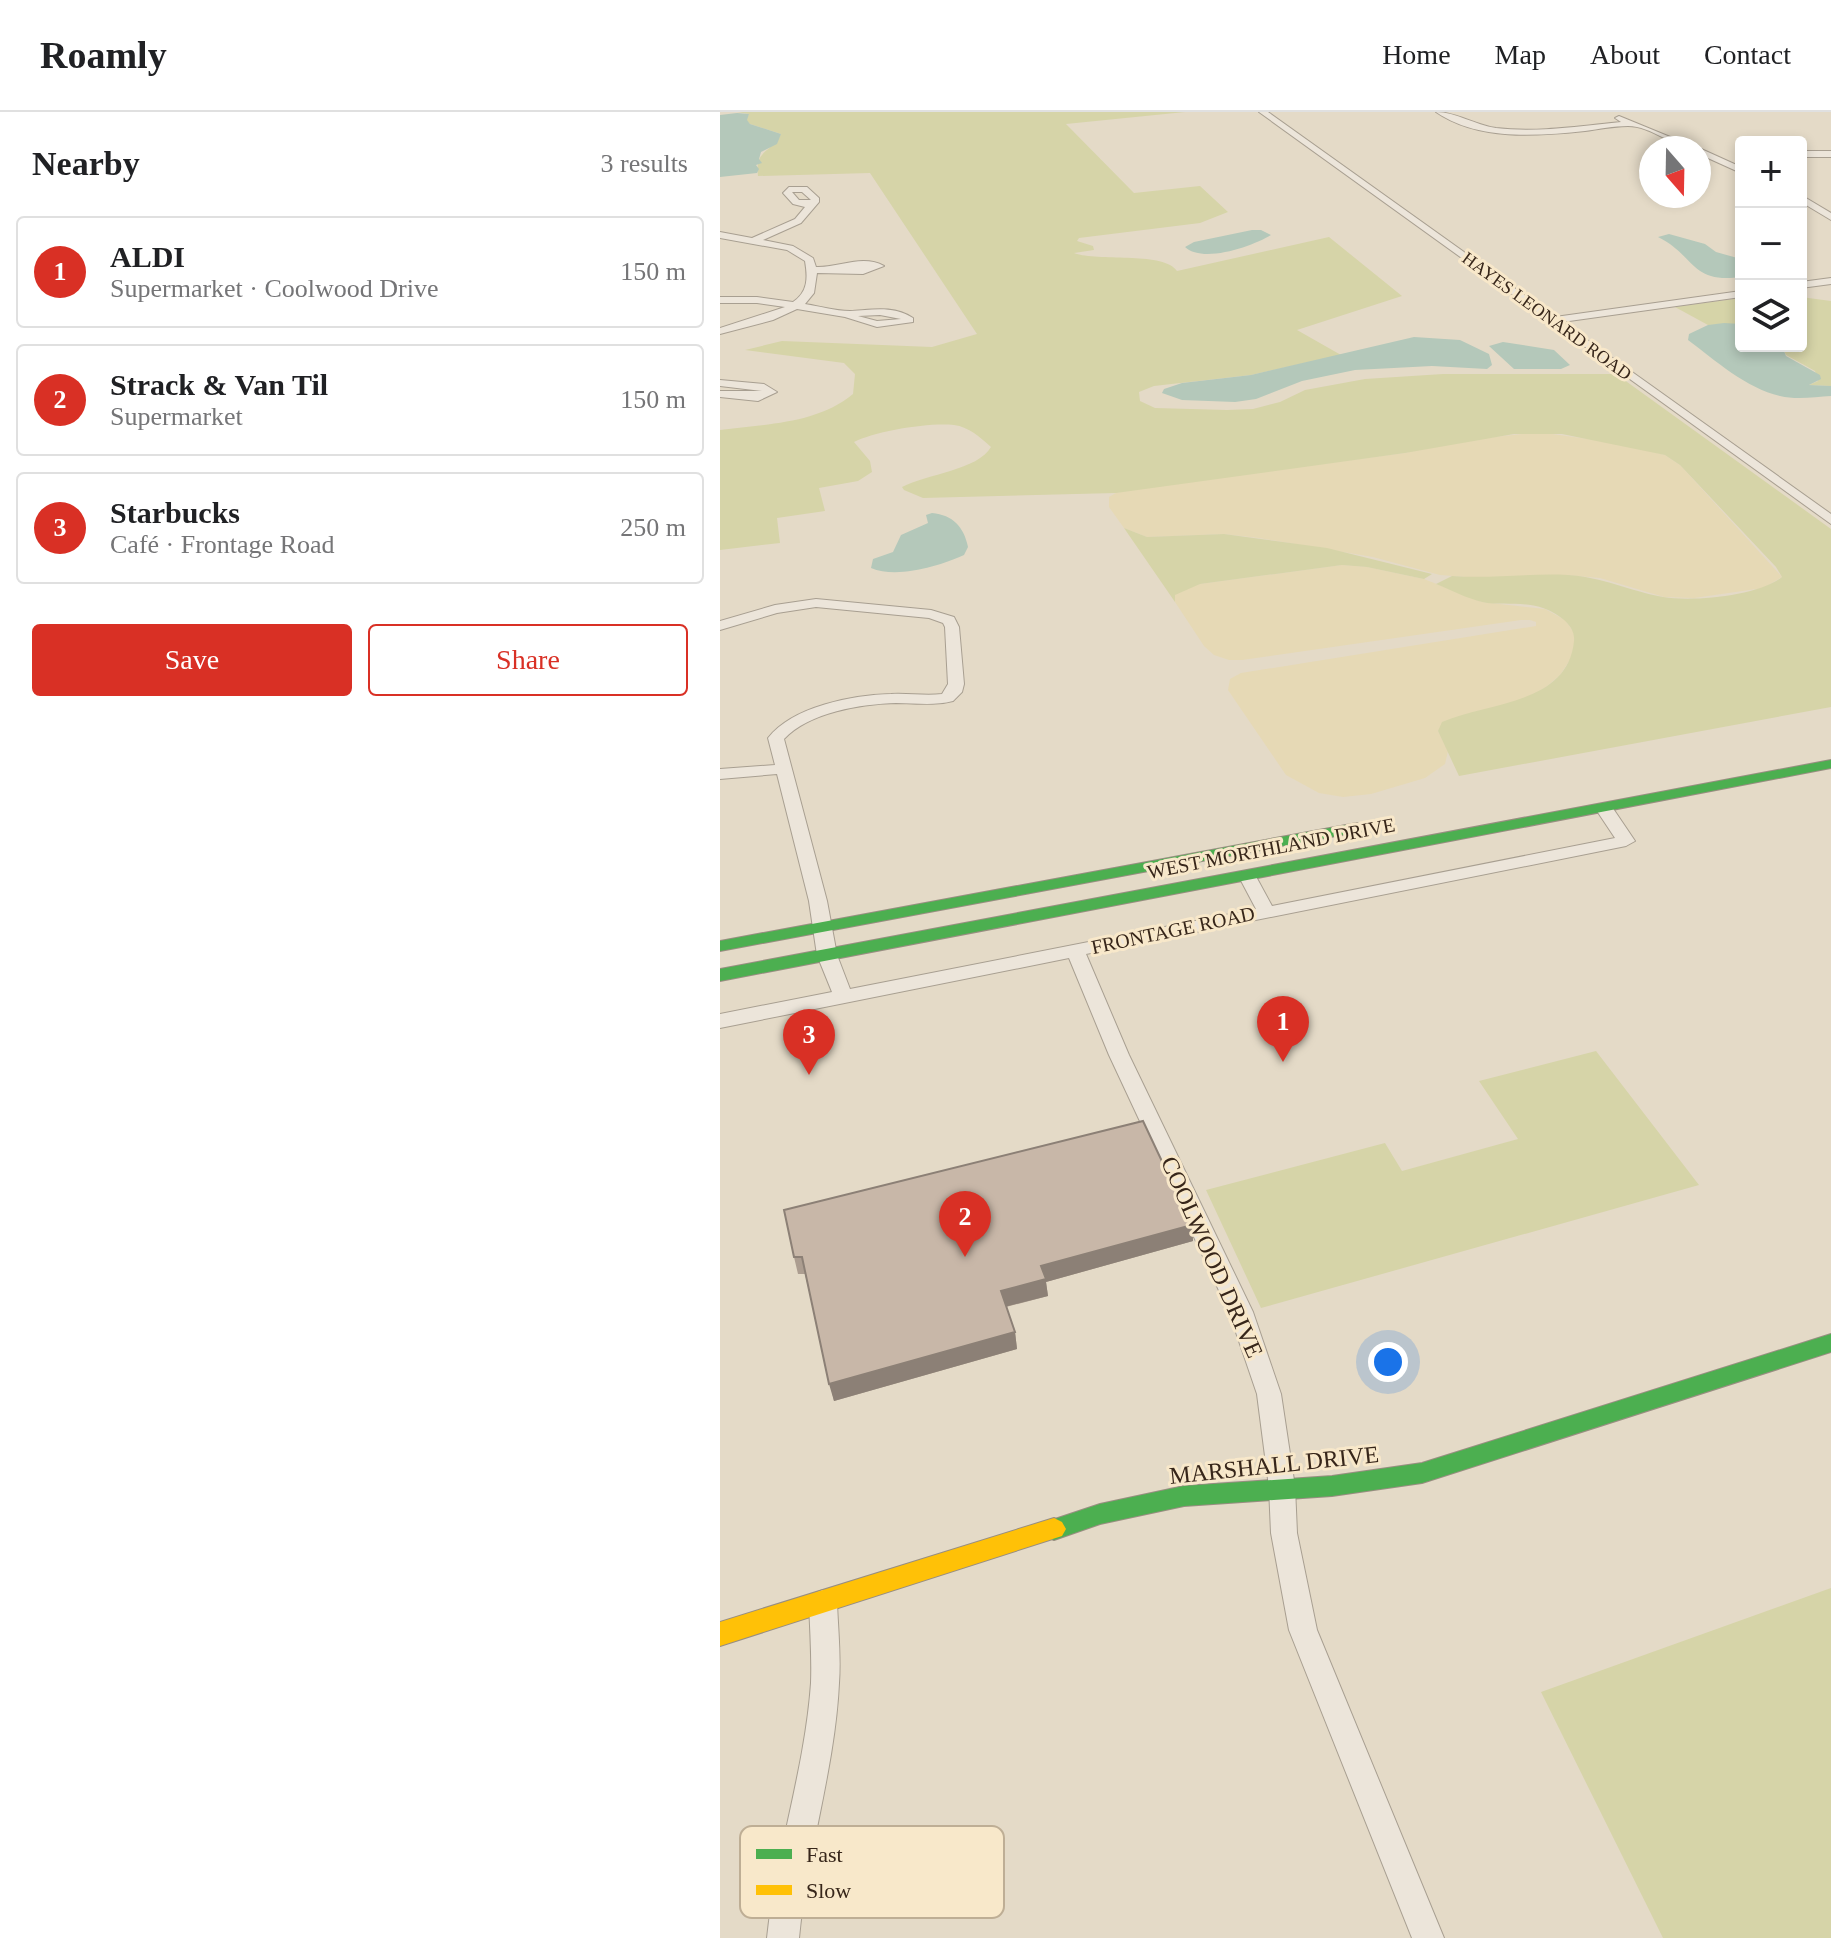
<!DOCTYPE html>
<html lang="en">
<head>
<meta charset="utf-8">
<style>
	:root { --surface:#fff; --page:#f6f6f6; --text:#202124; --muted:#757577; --line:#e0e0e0; --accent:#d93025 }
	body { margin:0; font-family:Georgia,serif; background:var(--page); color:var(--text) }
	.controls { position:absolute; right:24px; top:24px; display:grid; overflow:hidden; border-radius:8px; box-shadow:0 4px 12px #0003 }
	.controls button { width:72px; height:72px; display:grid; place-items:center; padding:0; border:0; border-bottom:2px solid var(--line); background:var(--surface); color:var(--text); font:40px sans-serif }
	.compass { position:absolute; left:919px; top:24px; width:72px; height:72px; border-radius:50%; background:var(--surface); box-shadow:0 4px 12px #0003; rotate:160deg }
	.you { position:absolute; left:668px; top:1250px; width:28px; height:28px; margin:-20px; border:6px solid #fff; border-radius:50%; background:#1a73e8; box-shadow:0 0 0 12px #1a73e833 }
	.badge { display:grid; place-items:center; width:52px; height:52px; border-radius:50%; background:var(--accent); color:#fff; font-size:26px; font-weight:700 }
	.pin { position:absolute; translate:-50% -66px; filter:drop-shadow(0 2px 4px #0008) }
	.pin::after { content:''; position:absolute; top:42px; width:28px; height:24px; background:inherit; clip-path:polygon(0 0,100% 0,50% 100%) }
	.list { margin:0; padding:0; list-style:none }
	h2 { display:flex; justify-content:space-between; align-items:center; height:104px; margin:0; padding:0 32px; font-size:34px }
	h2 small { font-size:26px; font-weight:400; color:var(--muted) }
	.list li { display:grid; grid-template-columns:52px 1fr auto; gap:24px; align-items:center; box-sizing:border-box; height:112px; margin:0 16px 16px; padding:0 16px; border:2px solid var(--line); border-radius:8px }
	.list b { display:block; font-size:30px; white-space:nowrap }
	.list p { margin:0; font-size:26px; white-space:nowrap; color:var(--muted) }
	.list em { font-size:26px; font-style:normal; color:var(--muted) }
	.actions { display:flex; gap:16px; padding:24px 32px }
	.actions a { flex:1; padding:18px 0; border:2px solid var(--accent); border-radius:8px; text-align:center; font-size:28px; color:var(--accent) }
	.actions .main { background:var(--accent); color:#fff }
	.icon { flex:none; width:44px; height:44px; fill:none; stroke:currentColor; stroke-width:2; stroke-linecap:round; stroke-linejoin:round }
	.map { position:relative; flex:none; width:1111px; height:1826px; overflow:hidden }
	header { display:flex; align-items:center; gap:48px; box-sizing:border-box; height:112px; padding:0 40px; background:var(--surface); border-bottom:2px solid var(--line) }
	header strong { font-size:38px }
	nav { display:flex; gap:44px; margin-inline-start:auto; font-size:28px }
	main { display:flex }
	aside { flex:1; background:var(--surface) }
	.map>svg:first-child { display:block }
	.farmland { fill:#e6d9b5 }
	.green { fill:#d6d4a8 }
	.water { fill:#b4c8ba }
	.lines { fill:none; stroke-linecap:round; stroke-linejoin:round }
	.street-casing { stroke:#a89f91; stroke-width:2 }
	.fast-casing { stroke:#988e81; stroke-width:2 }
	.slow-casing { stroke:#988e81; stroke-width:2 }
	.street { fill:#ece5da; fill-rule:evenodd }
	.fast { fill:#4caf50; fill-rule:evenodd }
	.slow { fill:#ffc107; fill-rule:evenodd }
	.wall { fill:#ac9d90 }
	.shaded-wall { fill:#8c8076 }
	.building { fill:#c8b7a8; stroke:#8c8076; stroke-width:2 }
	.labels { text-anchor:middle; stroke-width:6; stroke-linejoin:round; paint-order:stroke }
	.far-street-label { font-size:18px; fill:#37261a; stroke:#f8e8ca }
	.street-label { font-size:20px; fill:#37261a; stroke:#f8e8ca }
	.near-street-label { font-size:24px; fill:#37261a; stroke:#f8e8ca }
	.key { fill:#f8e8ca; stroke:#beae95; stroke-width:2 }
	.key-label { font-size:22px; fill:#37261a }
</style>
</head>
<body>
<header>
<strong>Roamly</strong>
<nav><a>Home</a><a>Map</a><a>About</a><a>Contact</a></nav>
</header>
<main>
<aside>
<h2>Nearby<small>3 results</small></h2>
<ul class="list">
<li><span class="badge">1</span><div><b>ALDI</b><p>Supermarket · Coolwood Drive</p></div><em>150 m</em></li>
<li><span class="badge">2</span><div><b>Strack &amp; Van Til</b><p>Supermarket</p></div><em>150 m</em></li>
<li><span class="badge">3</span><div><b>Starbucks</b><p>Café · Frontage Road</p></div><em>250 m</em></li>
</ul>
<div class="actions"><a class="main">Save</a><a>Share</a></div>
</aside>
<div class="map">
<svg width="1111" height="1826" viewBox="0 0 1111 1826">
	<rect width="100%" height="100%" fill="#e4dac7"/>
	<!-- farmland -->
	<path class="farmland" d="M818,320L896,331L945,343L960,353L1062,465L1043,476L974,486L944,485L880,466L846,463L758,466L720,463L653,445L539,426L504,422L427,425L404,416L389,395V385L396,381L418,376L685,341L731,330Z
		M622,453L647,455L704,467L762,490L825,497L845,508L855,522L853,543L840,563L826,575L808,585L718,619L728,639L725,652L705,666L651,682L623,685L599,681L566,663L508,578L510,567L521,561L816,514V510L810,508H801L522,548H509L494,543L484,534L455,490L454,483L463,477L480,472Z"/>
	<!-- green -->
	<path class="green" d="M17,0H465L346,12L414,81L480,74L508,100L480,111L359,126L357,129L373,134L374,138L354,141C377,150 444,139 457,159L609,125L682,184L577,218L621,243L531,263L434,274L419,280L420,289L435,296L507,298L533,297L560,290L585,278L645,267L723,262H896L1111,417V595L739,664L718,619L722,610C767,590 848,593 854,529C856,513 837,501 823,496C803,489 782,494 762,490C746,486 731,478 716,472L732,464C771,467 809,461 848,463C882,465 910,479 943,485C973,490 1038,484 1062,465L1056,455L960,353L945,343L842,322H794L685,341L396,381L203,386L184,378L182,375C207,362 258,358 271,335C260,325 249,315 234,313C210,310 155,319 134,330L150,349L152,360L138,369L99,376L105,399L57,406L60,431L0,438V318C45,312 97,312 133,282L135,262L124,251L25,238L62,229L212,235L257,222L150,61L38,64C35,37 49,43 61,22L30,12L26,8L29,2Z
		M1081,185L1111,189V274L1089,273L1098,269L1095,259L1066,243L1062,234H1081Z
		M1021,186V212L988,213L955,195Z
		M404,416L427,425L504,422L607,436L712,462L704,467L647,455L622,453L480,472L455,483V490Z
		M876,939L979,1073L541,1196L486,1078L665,1031L682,1059L798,1027L759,969Z
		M1111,1476V1826H943L821,1580Z"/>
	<!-- water -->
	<path class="water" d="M17,1L29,2L27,8L30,12L61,22L57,32L41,40L39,47L42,51L36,53L39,57L37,61L0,65V3Z
		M532,118H541L551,123C533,134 483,152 465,135L474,130Z
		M949,122L985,132L996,140L1021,147V165C970,172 975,143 938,125Z
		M1004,211L1021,212V234H1062L1066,244L1100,263L1101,267L1089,273L1111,274V284C1095,285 1076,288 1060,284C1026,276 996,249 968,228L969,222L988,213Z
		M694,225L740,228L769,242L772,253L767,257L712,254L635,258L582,269L536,287L515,290L462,288L442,281L444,277L462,271L531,263Z
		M783,230L834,238L850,253L841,257H794L769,234Z
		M212,401C233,403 244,415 248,435L244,443C220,454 177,467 151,456L153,447L173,440L181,423L208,411L206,403Z"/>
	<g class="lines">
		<!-- street casing -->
		<g class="street-casing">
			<path id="street" d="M539,0H548L835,205L1021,179V185L842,210L1111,402V412Z
				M716,0C736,0 755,13 776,16C818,21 860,14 901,10L895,6L899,4L977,36C952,36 932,14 908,14C894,14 879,17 865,19C817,24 758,29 716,0Z
				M979,36L1021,55V61L979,42Z
				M1081,39H1111V45H1081Z
				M87,75L99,86V90L81,111L43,128L73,134L93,146L96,155C119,156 142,142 164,154L143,162L97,161L94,181L85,192C99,194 115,199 130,199C152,198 173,193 193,206V210L157,215L125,205L77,197L53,208L0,222V216L65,195L37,191H0V185H37L73,190C88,180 88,166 85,149L67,138L0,126V120L32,126L75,107L85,95L73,92L63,81L69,75ZM72,80H82L91,88H79ZM160,203L181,207L157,209L138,204Z
				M1081,83L1111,101V108L1081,90Z
				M1111,166V172L1081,176V170Z
				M0,268L44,272L57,280L38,289L0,285V279H42L0,274Z
				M96,487L211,498L234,505L239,515L244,572L242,580L233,589C214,594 195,591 176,591C142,592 89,600 64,627L107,789L117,843L130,877L536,797L518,763L527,758L533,759L552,794L895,726L875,696L884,691L890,692L915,729L906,734L366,842L409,943L533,1200L561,1282L575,1375L577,1421L597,1518L724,1826H692L569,1518L551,1421L549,1375L537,1282L509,1200L389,943L349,846L0,916V902L112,880L97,843L89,789L57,662L0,667V657L55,653L48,626C73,594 133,583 171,582C188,581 205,584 222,582L228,572L225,515L223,511L209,506L96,495L57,501L0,518V509L55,493Z
				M103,1478L113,1482L117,1491C118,1517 121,1545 119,1571C115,1657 87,1740 79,1826H47C56,1740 85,1657 91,1571C92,1545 90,1517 89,1491L93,1482Z"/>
		</g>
		<!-- fast casing -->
		<g class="fast-casing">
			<path id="fast" d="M1111,648V656L0,869V857Z
				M637,711L645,716L643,719L0,839V829Z
				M1111,1222V1240L702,1371L612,1384L464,1394L380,1412L334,1428L326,1424L322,1417L326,1410L380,1392L464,1374L612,1364L702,1351Z"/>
		</g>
		<!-- slow casing -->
		<g class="slow-casing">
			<path id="slow" d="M334,1406L342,1410L346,1417L342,1424L0,1534V1510Z"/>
		</g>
		<!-- street -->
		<use href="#street" class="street"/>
		<!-- fast -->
		<use href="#fast" class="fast"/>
		<!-- slow -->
		<use href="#slow" class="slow"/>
	</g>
	<!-- wall -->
	<path class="wall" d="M472,1113L473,1129L326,1170L328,1184L286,1195L295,1220L297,1237L114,1289L85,1162H78L74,1145Z"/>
	<!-- shaded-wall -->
	<path class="shaded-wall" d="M472,1113L473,1129L326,1170L328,1184L284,1195L281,1179L321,1154Z
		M295,1220L297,1237L114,1289L109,1272Z"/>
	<!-- building -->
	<path class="building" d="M423,1009L472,1113L321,1154L326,1167L281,1179L295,1220L109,1272L82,1145H74L64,1098Z"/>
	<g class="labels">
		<!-- far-street labels -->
		<g class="far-street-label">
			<text transform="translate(827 204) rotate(36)" y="6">HAYES LEONARD ROAD</text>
		</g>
		<!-- street labels -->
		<g class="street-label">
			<text transform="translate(551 736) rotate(-11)" y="7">WEST MORTHLAND DRIVE</text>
			<text transform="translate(453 818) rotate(-12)" y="7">FRONTAGE ROAD</text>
		</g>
		<!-- near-street labels -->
		<g class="near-street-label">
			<text transform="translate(492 1145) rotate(66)" y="8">COOLWOOD DRIVE</text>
			<text transform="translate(554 1353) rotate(-6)" y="8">MARSHALL DRIVE</text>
		</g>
	</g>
	<!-- legend -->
	<rect x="20" y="1714" width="264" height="92" rx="12" class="key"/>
	<rect x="36" y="1737" width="36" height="10" fill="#4caf50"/>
	<rect x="36" y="1773" width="36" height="10" fill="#ffc107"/>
	<g class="key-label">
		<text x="86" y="1750">Fast</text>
		<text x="86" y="1786">Slow</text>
	</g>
</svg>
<div class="controls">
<button>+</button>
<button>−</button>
<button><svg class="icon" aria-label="layers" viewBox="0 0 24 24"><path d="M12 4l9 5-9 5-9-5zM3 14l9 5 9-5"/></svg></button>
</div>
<svg class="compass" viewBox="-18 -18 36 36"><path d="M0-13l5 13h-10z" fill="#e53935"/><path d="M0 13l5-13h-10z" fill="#757577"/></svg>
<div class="you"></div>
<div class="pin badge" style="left:563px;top:950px">1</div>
<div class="pin badge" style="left:245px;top:1145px">2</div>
<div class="pin badge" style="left:89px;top:963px">3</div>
</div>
</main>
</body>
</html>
